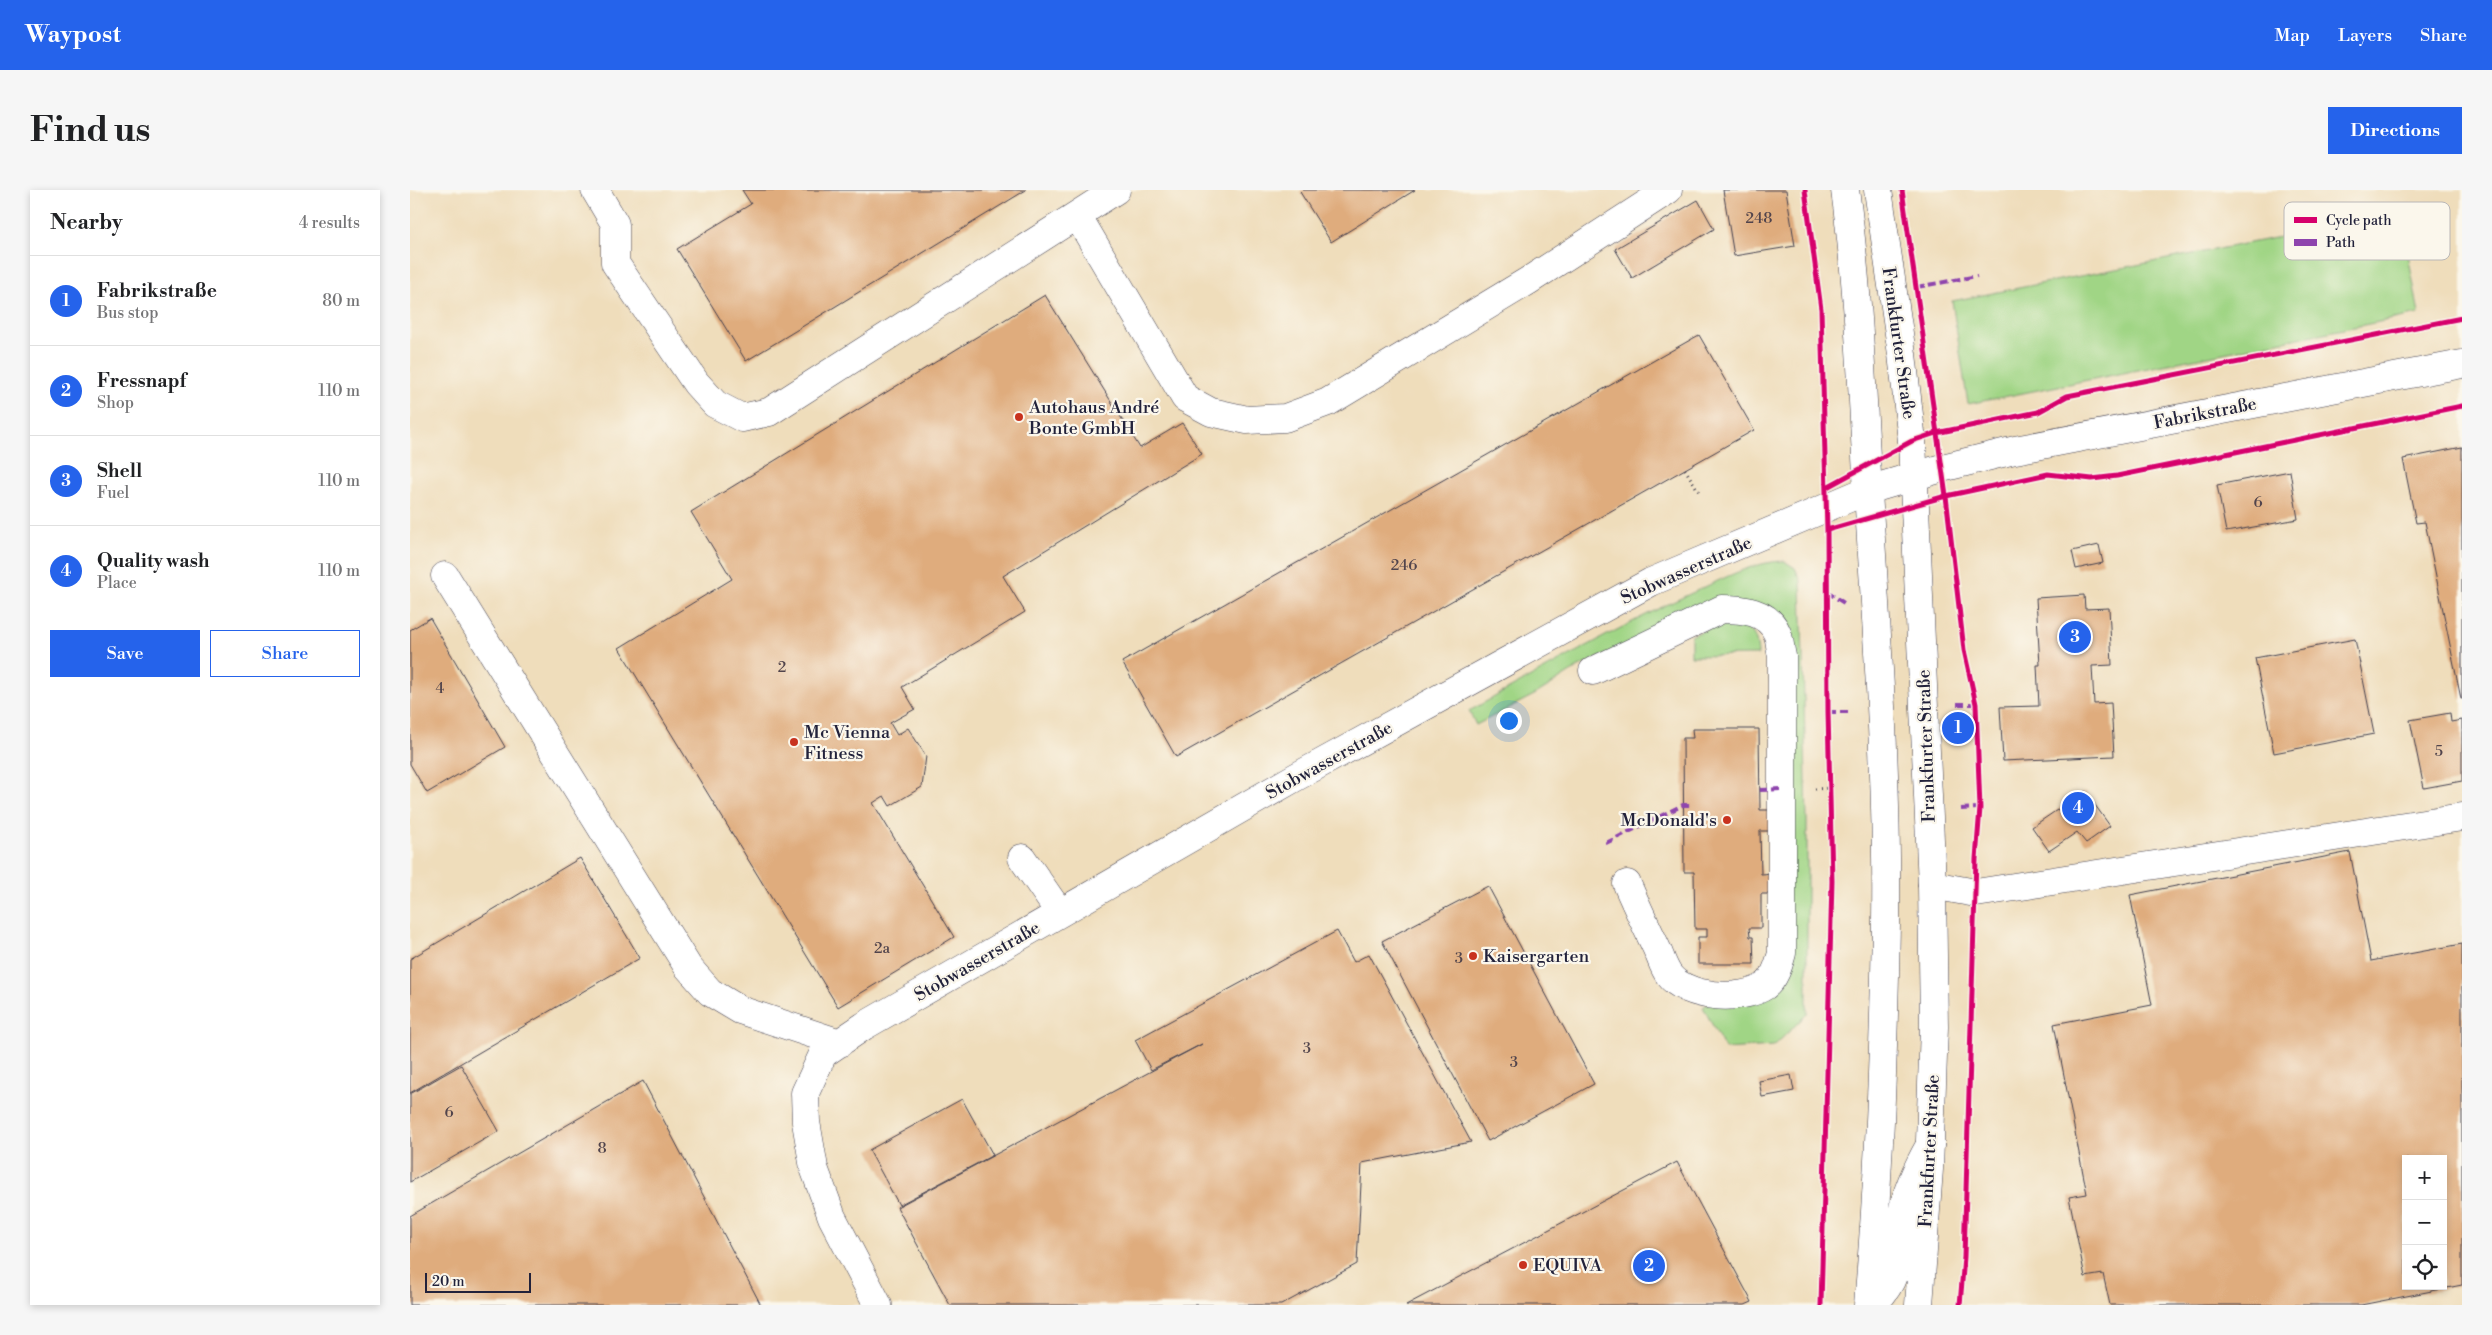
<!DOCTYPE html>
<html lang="en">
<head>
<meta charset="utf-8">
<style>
	:root { --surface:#fff; --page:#f6f6f6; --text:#202124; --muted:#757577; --line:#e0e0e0; --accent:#2563eb }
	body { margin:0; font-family:"Libre Bodoni",serif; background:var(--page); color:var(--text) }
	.controls { position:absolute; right:15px; bottom:15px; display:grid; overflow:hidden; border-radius:0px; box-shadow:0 2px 8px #0003 }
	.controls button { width:45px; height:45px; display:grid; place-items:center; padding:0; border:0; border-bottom:1px solid var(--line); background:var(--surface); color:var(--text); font:25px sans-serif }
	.scale { position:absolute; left:15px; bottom:12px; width:106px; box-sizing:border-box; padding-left:5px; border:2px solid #22223b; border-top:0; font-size:14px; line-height:18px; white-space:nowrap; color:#22223b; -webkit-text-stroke:4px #fbf7ec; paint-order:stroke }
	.you { position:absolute; left:1098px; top:530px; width:18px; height:18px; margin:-12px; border:4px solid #fff; border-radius:50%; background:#1a73e8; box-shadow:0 0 0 8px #1a73e833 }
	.badge { display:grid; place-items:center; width:32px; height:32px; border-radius:50%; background:var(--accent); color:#fff; font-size:16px; font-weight:700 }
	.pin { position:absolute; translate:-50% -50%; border:2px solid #fff; box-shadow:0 1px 5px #0006 }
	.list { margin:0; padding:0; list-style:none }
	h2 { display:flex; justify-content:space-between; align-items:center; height:65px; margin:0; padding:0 20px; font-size:21px }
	h2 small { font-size:16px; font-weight:400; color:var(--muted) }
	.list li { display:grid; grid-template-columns:32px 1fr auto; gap:15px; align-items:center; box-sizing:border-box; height:90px; padding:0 20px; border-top:1px solid var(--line) }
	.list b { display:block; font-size:19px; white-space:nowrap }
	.list p { margin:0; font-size:16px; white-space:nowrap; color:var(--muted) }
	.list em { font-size:16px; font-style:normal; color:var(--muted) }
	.actions { display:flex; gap:10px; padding:15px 20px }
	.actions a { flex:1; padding:11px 0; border:1px solid var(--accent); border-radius:0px; text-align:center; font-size:18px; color:var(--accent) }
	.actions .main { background:var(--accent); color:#fff }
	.icon { flex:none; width:28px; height:28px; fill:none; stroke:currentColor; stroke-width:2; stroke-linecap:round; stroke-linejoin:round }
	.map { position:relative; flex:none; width:2052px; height:1115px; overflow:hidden; border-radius:0px }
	header { display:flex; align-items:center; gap:30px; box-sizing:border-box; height:70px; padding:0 25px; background:var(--accent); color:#fff }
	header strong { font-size:24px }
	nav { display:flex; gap:28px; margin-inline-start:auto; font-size:18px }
	.intro { display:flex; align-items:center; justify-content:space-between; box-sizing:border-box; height:120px; padding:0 30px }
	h1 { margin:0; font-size:35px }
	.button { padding:12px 22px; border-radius:0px; background:var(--accent); color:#fff; font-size:18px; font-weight:700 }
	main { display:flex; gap:30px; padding:0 30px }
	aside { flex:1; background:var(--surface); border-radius:0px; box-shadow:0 2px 8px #0003 }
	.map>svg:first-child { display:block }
	.green { fill:#a0d585; stroke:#617c60 }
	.building { fill:#dfac7d; fill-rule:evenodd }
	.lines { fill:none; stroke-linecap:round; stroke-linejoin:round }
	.minor-casing { stroke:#413e4e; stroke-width:29 }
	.major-casing { stroke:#413e4e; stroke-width:29 }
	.path { stroke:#413e4e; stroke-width:3; stroke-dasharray:1 4; stroke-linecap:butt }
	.minor { stroke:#fff; stroke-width:28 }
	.major { stroke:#fff; stroke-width:28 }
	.quiet { stroke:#8e44ad; stroke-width:4; stroke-dasharray:8 4; stroke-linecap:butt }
	.cycleway-casing { stroke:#fbf7ec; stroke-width:8 }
	.cycleway { stroke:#d6006c; stroke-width:5 }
	.poi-dot { fill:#c8321e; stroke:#fbf7ec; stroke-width:2 }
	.labels { text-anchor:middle; stroke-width:4.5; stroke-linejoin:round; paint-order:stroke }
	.number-label { font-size:15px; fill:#51444c }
	.street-label { font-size:18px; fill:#22223b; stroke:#fbf7ec }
	.poi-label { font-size:18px; fill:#22223b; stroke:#fbf7ec; text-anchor:start }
	.key { fill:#fbf7ec; stroke:#bab7b7; stroke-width:1 }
	.key-label { font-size:14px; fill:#22223b }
</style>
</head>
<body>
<header>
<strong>Waypost</strong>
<nav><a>Map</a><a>Layers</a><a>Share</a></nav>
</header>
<div class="intro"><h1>Find us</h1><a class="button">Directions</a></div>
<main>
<aside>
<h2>Nearby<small>4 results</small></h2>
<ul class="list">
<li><span class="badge">1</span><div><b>Fabrikstraße</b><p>Bus stop</p></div><em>80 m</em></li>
<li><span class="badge">2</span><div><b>Fressnapf</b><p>Shop</p></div><em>110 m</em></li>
<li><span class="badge">3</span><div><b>Shell</b><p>Fuel</p></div><em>110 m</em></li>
<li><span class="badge">4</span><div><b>Quality wash</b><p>Place</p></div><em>110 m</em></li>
</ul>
<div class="actions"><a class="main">Save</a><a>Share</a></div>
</aside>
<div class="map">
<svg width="2052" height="1115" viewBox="0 0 2052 1115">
	<rect width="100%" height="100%" fill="#fbf7ec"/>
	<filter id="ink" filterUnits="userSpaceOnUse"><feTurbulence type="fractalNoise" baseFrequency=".02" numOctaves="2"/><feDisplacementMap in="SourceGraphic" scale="10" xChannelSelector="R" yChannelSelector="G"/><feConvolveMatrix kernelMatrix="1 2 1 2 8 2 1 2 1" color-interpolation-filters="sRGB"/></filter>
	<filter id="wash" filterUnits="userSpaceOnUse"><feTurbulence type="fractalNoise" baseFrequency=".0096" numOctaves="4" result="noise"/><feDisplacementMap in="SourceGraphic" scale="20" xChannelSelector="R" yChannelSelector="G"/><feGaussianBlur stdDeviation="1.12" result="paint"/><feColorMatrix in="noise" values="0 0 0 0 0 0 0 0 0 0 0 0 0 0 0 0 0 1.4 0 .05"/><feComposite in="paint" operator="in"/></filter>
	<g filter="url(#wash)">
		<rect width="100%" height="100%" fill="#efddbb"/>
		<!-- green -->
		<path class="green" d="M1978,26L1993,36L2009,124L1558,214L1542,111Z
			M1374,371L1385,378L1391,391L1397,630V824L1364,856L1315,859L1293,817L1380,767L1355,416L1241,443L1167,478L1126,504L1066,535L1059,521C1134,480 1207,437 1284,402C1313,389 1342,372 1374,371Z
			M1316,431C1339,435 1347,441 1348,465L1281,466V446Z"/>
		<g id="blocks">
			<!-- building -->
			<path class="building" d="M332,0H616L336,171L267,59L341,14Z
				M892,0H1005L921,52L890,2Z
				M1313,0H1376L1385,56L1324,66Z
				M1288,10L1304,39L1222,88L1205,59Z
				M635,105L730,258L772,233L792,264L593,386L615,422L492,497L505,519L480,533L487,545L498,538L516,566L512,597L480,616L474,606L463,613L544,747L428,817L209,458L322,389L281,322Z
				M1289,145L1344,240L766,567L712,472Z
				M2052,257V509H2051L2015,332L2006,333L1993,269Z
				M1880,281L1888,329L1816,342L1807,295Z
				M1689,355L1693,373L1666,379L1662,361Z
				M1674,405L1675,419L1699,418L1702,475L1682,476L1684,514L1701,513L1704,566L1593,571L1590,517L1629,516L1627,475H1630L1626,408Z
				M20,428L95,557L17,603L0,574V440Z
				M1945,449L1964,544L1864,563L1845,468Z
				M2040,523L2041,532L2052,530V591L2014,598L2000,530Z
				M1282,539H1349L1350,620H1366L1367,641H1350L1351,684L1367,683V704H1351V738H1339L1340,747H1343L1344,774H1288V747H1297V739H1285L1284,682H1274L1273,548H1283Z
				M1675,601L1700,636L1676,653L1667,642L1639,661L1622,637Z
				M1940,662L1961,771L2052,754V1095L1951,1115H1700L1693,1084L1675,1087L1659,1007L1677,1004L1644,834L1742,815L1720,705ZM1996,969H2033V1096H1996Z
				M170,668L230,768L0,903V769Z
				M1078,696L1184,894L1078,951L972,751Z
				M927,741L944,772L959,764L1061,952L952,973L947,1074L871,1115H540L487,1017L792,854L741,880L725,850Z
				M51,875L89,941L0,992V904Z
				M1381,885L1384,901L1352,907L1349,891Z
				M233,891L351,1115H0V1026Z
				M552,909L583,965L489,1015L459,960Z
				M1267,972L1342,1112L1335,1115H996Z"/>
		</g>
	</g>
	<g filter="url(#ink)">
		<use href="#blocks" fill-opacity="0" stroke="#413e4e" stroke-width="1"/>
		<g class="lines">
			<!-- minor casing -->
			<g class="minor-casing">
				<path id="minor" d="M185,0L205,34V73L286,193L305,214L332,228L359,222L706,0
					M667,25L775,208L801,222L837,230L875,228L918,212L1118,91L1258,0
					M35,386L278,777L300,802L330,820L430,853
					M1183,481L1312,419C1332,419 1358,421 1367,443C1370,449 1370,459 1372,466V763C1369,774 1365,789 1355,796C1331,812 1276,808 1259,785C1253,777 1250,765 1246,757C1236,736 1226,715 1217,694
					M612,668L650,723
					M1522,695L1566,703L2052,627
					M468,1115L422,1027L404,978L396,932L395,903L413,864L454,836L886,587L1241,392L1458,300L1532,278L1605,260L2052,174
					M1462,1115C1495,1084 1485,1063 1492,1023C1497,999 1508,976 1520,955"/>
			</g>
			<!-- major casing -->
			<g class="major-casing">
				<path id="major" d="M1435,0C1449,100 1452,201 1458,302C1467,446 1478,590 1476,734C1474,861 1469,988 1458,1115
					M1468,0L1492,164L1502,251L1522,695L1524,837L1519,979L1509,1115"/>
			</g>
			<!-- path -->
			<path class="path" d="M1275,279L1289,302
				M1405,599L1419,598"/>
			<!-- minor -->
			<use href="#minor" class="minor"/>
			<!-- major -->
			<use href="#major" class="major"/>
			<!-- quiet -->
			<path class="quiet" d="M1507,97L1567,86
				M1417,402L1434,413
				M1547,514H1566
				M1418,522H1439
				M1350,600L1372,599
				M1551,619L1570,618
				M1196,653L1273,615H1283"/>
			<!-- cycleway casing -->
			<g class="cycleway-casing">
				<path id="cycleway" d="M1395,0L1411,119L1417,340L1418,522L1422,691L1411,1115
					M1492,0L1536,306L1554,460L1566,514L1570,618L1566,669L1554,1067L1550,1115
					M1417,297L1502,251L1526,243L1628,222L1657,206L2052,128
					M1417,340L1536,306L1638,284L1682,289L1707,286L2052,216"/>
			</g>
			<!-- cycleway -->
			<use href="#cycleway" class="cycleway"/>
		</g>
	</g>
	<!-- markers -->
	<g class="poi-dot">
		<circle cx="609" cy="227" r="5"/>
		<circle cx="384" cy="552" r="5"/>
		<circle cx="1317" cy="630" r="5"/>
		<circle cx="1063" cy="766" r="5"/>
		<circle cx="1113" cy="1075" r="5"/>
	</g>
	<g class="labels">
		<!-- number labels -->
		<g class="number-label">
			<text x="1349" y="33">248</text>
			<text x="1848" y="317">6</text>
			<text x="994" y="380">246</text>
			<text x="372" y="482">2</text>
			<text x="30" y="503">4</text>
			<text x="2029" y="566">5</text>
			<text x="472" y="763">2a</text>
			<text x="1049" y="773">3</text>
			<text x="897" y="863">3</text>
			<text x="1104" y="877">3</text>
			<text x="39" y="927">6</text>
			<text x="192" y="963">8</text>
		</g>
		<!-- street labels -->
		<g class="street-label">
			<text transform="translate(1489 153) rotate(82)" y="6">Frankfurter Straße</text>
			<text transform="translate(1795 223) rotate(-11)" y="6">Fabrikstraße</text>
			<text transform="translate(1276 380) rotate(-24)" y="6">Stobwasserstraße</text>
			<text transform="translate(1516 556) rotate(-92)" y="6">Frankfurter Straße</text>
			<text transform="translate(919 570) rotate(-29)" y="6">Stobwasserstraße</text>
			<text transform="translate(567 771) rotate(-30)" y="6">Stobwasserstraße</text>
			<text transform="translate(1519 961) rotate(-87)" y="6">Frankfurter Straße</text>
		</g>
		<!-- poi labels -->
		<g class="poi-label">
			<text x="619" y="223">Autohaus André<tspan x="619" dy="21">Bonte GmbH</tspan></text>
			<text x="394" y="548">Mc Vienna<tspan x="394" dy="21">Fitness</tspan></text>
			<text x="1307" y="636" text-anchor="end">McDonald's</text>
			<text x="1073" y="772">Kaisergarten</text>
			<text x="1123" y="1081">EQUIVA</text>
		</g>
	</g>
	<!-- legend -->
	<rect x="1874" y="12" width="166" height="58" rx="8" class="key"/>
	<rect x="1884" y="27" width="23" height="6" fill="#d6006c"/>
	<rect x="1884" y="49" width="23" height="7" fill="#8e44ad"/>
	<g class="key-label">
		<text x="1916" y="35">Cycle path</text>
		<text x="1916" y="57">Path</text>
	</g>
</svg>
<div class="controls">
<button>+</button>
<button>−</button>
<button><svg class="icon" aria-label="locate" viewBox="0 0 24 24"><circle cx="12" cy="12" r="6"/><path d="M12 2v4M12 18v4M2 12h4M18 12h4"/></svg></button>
</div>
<div class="scale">20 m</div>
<div class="you"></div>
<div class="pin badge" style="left:1548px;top:538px">1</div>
<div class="pin badge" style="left:1239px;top:1076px">2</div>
<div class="pin badge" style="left:1665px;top:447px">3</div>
<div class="pin badge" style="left:1668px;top:618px">4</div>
</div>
</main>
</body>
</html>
